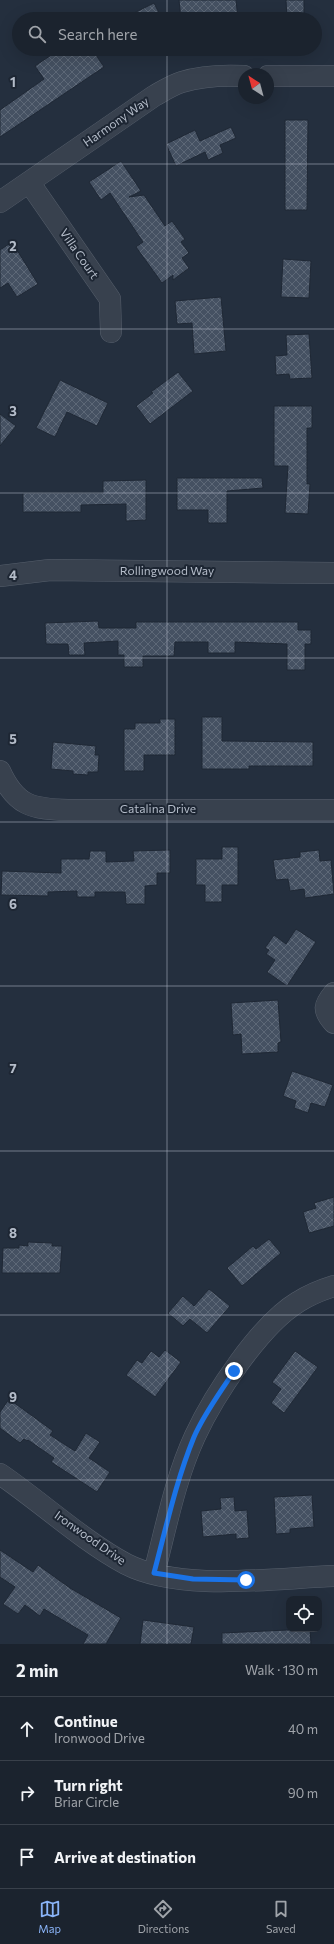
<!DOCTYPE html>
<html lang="en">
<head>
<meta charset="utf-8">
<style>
	:root { --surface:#1b232e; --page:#242b36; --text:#f1f3f6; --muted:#a0a4aa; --line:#39404a; --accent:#8ab4f8 }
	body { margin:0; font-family:Commissioner,sans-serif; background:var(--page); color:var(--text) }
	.controls { position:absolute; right:12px; bottom:12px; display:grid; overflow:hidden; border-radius:8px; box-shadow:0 4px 16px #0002 }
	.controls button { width:36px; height:36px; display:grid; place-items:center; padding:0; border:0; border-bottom:1px solid var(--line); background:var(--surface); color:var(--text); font:20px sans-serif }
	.compass { position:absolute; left:238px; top:68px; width:36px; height:36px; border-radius:50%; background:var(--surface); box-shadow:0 4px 16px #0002; rotate:324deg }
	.stop { position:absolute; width:12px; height:12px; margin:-9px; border:3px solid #1a73e8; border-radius:50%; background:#fff }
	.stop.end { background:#1a73e8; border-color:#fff; box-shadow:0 1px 4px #0008 }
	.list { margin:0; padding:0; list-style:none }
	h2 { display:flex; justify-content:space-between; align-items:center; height:52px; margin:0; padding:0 16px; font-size:17px }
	h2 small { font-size:13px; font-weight:400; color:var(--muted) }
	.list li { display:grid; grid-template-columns:26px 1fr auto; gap:12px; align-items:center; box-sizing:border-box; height:64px; padding:0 16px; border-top:1px solid var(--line) }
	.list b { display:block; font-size:15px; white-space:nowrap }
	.list p { margin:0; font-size:13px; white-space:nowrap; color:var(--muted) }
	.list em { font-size:13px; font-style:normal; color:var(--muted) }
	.icon { flex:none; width:22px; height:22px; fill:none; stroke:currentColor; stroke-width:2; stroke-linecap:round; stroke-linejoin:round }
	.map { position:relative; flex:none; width:334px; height:1644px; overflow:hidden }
	.search { position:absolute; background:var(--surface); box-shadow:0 4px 16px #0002; left:12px; right:12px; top:12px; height:44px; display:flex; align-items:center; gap:10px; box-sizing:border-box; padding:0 14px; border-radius:22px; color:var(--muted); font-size:15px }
	.sheet { height:244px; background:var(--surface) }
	nav { display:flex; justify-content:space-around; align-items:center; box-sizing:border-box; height:56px; border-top:1px solid var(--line); background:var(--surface); font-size:11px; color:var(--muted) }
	nav a { display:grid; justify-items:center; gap:2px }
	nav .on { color:var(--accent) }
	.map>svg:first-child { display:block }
	.building { fill:url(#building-cross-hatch); stroke:#1f2835 }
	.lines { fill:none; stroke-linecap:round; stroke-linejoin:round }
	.minor-casing { stroke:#565f6c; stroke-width:22 }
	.minor { stroke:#38414e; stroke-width:21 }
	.route { stroke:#1a73e8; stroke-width:5 }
	.grid { fill:none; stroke:#b4bcc9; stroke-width:1; stroke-opacity:0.55 }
	.labels { text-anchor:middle; stroke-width:4; stroke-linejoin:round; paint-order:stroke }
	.street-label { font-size:12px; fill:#b4bcc9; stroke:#1d2633 }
	.grid-label { font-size:13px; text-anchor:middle; font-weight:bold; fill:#b4bcc9; stroke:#1d2633; stroke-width:4; stroke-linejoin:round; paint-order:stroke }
</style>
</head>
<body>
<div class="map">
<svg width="334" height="1644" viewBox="0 0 334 1644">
	<defs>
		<pattern id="building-cross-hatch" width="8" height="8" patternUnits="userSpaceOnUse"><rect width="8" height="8" fill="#455162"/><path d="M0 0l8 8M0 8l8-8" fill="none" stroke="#5d6877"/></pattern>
	</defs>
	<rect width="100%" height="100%" fill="#242f3e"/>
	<!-- building -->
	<path class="building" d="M179,0H236L238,19H181Z
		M286,0H304V19H287Z
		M154,3L162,19H122Z
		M60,49H92L104,67L0,137V110L44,79L35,66Z
		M285,120H308L307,210H285Z
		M231,127L236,138L220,145L223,153L208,160L205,152L176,166L166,144L195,130L200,141Z
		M121,161L141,191L129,197L144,195L165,226L172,221L185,239L181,242L189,253L182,258L189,268L173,280V275L162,283L136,247L143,242L110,193L101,200L89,182Z
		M12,242L38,284L17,297L8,283L0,288V250Z
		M283,259L311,261L309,298L281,297Z
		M221,297L226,351L194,354L192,323L177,324L175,301Z
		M309,334L312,378L290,379L289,374L276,375L275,356L287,355L286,335Z
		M178,372L193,391L150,424L136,406L153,393L151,392Z
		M60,380L108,403L97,426L67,412L55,437L36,428Z
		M274,406H312V428H307V484H310L308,514L285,513L288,466H274Z
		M0,414L16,426L0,446Z
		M177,478H262L263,488L227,491V523H208V510H177Z
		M146,480V520L126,521V504L81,505V512H23V493H103V481Z
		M98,621L99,628H136V622H298V630H311V644H305V670H287V644L235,642V653H208V642H175L174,656H143V667H124V655H118V641L84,643L85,655H69L68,644H46L45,623Z
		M202,717H222V741L313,742V766H249V769H202Z
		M160,719H175V755H144V771H124V729H135V723H160Z
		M53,742L96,746L95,755H99L98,772H88V775L73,774V771L51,769Z
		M222,847H238V885H222V902H205V885H196V859H222Z
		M170,850V873H157V885L145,886V904H126L125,892H95V897H77V891L48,892V896L1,895L2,871L61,873V859H89L90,851H106V862L134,861L133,851Z
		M319,850L320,861L331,860L334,894L305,898L304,889L290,891L288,879L276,880L273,860L300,857V852Z
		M296,929L316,942L287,986L267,972L275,960L266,954L269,950L265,948L274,935L286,944Z
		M278,1000L281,1042L278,1043V1052L242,1054L241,1034L233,1035L231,1003Z
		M292,1071L333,1085L325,1107L311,1103L308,1113L294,1108L296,1101L283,1096Z
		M334,1197V1226L309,1233L303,1212L316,1208L314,1203Z
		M269,1239L281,1253L242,1286L227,1268L253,1246L256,1249Z
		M28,1242L52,1243V1246H62L60,1273H2L3,1248H19V1245L28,1246Z
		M209,1289L230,1306L207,1333L190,1319L183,1326L168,1313L183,1296L194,1306Z
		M165,1350L181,1362L155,1397L126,1375L137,1360L142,1363L151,1351L159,1357Z
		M295,1351L318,1367L284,1413L271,1403L281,1389L272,1382Z
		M9,1399L53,1431L50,1435L75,1451L86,1433L100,1442L89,1458L110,1472L97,1492L51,1462L54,1458L28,1440L27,1441L24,1439L20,1443L0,1428V1412Z
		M312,1495L314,1527L290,1529V1533L276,1534L274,1497Z
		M234,1497L235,1511L247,1510L249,1538L236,1539V1534L203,1537L201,1511L221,1509L220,1498Z
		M0,1550L33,1572L38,1565L70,1588L121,1618L106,1644H83L88,1635L44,1609L40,1616L25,1605L18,1614L3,1604L15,1587L0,1577Z
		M143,1620L194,1627L191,1644H140Z
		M310,1629L311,1644H222V1633Z"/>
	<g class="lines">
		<!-- minor casing -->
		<g class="minor-casing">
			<path id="minor" d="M268,76H334
				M29,182L110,299L111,332
				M0,202L154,96C163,91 172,85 182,82C201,76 224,75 244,76
				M0,576L50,570L334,573
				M0,771C16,806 32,809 68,810H334
				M334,993C324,1005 322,1010 334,1023
				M0,1474C41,1502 83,1541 126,1564C180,1592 275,1578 334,1576
				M154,1573C166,1528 175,1479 195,1436C214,1395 260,1325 298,1302C309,1295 321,1290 334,1286"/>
		</g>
		<!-- minor -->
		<use href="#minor" class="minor"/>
	</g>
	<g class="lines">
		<!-- route -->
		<path class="route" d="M234,1371C220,1393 204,1414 194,1437C176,1481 166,1528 154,1573L193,1579L246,1580"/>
	</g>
	<!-- grid -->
	<path class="grid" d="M167,0V19M167,49V1644M0,164H334M0,329H334M0,493H334M0,658H334M0,822H334M0,986H334M0,1151H334M0,1315H334M0,1480H334"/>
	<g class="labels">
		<!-- street labels -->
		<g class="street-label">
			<text transform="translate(116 122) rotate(-35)" y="4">Harmony Way</text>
			<text transform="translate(79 254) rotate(55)" y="4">Villa Court</text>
			<text x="167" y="575">Rollingwood Way</text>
			<text x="158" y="813">Catalina Drive</text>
			<text transform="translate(90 1538) rotate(35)" y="4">Ironwood Drive</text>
		</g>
	</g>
	<g class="grid-label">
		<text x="13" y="87">1</text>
		<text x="13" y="251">2</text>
		<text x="13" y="416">3</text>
		<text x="13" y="580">4</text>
		<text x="13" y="744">5</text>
		<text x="13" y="909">6</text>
		<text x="13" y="1073">7</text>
		<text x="13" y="1238">8</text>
		<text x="13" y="1402">9</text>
	</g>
</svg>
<div class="controls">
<button><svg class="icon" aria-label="locate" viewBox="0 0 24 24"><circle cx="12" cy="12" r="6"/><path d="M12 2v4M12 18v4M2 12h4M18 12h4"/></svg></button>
</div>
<svg class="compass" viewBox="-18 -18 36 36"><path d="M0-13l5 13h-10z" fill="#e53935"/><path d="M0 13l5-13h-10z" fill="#a0a4aa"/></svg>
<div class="stop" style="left:246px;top:1580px"></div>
<div class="stop end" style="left:234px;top:1371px"></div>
<div class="search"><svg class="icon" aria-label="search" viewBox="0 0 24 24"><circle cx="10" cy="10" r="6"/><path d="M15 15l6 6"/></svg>Search here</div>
</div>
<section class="sheet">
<h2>2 min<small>Walk · 130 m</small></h2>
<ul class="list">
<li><svg class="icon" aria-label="ahead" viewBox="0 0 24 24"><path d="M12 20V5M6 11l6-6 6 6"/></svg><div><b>Continue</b><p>Ironwood Drive</p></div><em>40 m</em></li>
<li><svg class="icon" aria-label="right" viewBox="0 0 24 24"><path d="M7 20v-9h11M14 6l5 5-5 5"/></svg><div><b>Turn right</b><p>Briar Circle</p></div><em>90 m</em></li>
<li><svg class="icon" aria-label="arrive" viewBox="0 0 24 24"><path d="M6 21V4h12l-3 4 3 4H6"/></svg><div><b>Arrive at destination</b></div></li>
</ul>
</section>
<nav>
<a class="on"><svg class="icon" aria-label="map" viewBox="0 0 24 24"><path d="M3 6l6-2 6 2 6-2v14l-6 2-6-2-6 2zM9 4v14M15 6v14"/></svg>Map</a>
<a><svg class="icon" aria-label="directions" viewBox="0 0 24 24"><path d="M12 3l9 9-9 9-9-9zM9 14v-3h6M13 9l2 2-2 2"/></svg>Directions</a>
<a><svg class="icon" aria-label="saved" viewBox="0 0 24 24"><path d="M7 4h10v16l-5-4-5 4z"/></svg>Saved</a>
</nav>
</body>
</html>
